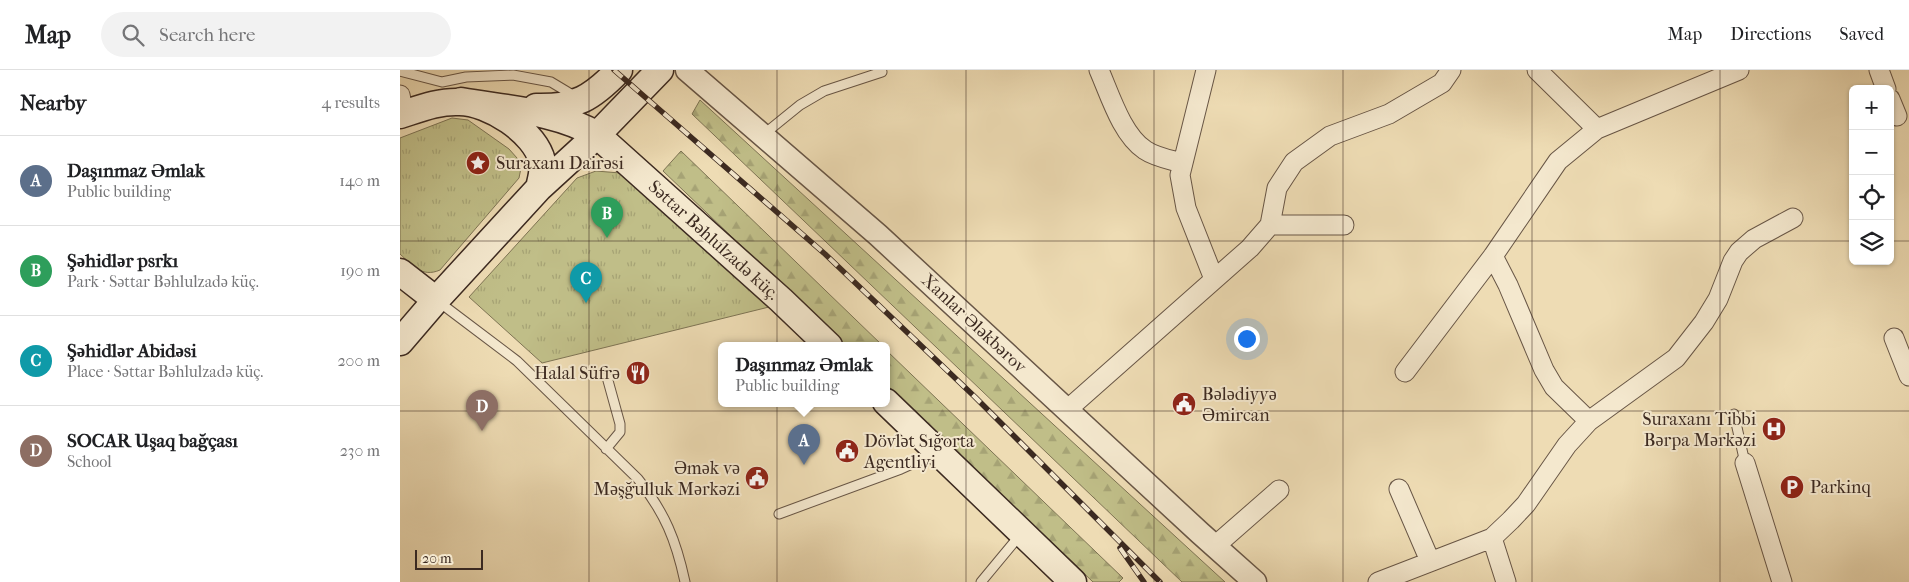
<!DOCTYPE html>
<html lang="en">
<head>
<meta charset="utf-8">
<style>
	:root { --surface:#fff; --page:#f2f2f2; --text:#202124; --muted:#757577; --line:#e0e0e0; --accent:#0b8043 }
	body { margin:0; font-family:"IM FELL French Canon",serif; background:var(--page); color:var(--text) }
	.controls { position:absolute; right:15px; top:15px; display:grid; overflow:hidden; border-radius:8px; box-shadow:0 1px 4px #0004 }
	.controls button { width:45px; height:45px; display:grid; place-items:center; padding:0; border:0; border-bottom:1px solid var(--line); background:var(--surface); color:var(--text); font:25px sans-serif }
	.scale { position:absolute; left:15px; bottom:12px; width:68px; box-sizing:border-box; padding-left:5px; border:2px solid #3c2a21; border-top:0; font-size:14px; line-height:18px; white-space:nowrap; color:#3c2a21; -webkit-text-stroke:4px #f4e8ce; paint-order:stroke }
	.you { position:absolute; left:846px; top:268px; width:18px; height:18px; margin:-12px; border:4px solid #fff; border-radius:50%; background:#1a73e8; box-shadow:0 0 0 8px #1a73e833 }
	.badge { display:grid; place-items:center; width:32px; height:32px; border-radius:50%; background:var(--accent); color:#fff; font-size:16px; font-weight:700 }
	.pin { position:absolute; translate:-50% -41px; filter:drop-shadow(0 1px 2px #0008) }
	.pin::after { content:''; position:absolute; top:26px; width:18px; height:15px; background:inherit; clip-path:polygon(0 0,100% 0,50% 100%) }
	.popup { position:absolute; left:318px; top:272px; width:172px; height:65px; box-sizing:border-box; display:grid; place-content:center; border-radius:8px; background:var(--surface); filter:drop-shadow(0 1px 4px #0005); font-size:16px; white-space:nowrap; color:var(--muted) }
	.popup b { font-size:19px; color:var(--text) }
	.popup::after { content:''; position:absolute; left:50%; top:100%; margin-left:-10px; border:10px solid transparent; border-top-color:var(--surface) }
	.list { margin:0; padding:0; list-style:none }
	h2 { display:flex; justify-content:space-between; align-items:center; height:65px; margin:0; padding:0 20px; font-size:21px }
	h2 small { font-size:16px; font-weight:400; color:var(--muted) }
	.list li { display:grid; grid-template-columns:32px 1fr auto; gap:15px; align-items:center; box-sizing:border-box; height:90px; padding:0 20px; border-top:1px solid var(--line) }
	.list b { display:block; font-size:19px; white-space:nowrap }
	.list p { margin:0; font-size:16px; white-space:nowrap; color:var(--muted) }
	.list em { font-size:16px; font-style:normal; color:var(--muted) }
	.icon { flex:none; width:28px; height:28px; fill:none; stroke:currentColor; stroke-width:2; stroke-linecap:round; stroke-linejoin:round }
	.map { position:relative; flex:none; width:1509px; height:512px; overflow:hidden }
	header { display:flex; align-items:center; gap:30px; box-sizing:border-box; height:70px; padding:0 25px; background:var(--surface); border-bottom:1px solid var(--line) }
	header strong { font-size:24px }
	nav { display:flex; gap:28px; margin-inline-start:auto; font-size:18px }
	.search { width:350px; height:45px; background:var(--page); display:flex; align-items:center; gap:12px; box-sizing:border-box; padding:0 18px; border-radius:28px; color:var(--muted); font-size:19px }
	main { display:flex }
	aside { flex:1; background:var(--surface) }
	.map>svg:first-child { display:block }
	.grass { fill:url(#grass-tufts); stroke:#7e7454 }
	.forest { fill:url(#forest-firs); stroke:#7e7454 }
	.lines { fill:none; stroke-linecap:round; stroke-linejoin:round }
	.service-casing { stroke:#685646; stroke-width:11 }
	.minor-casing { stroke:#685646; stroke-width:21 }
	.tertiary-casing { stroke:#685646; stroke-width:25 }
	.secondary-casing { stroke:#3c2a21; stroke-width:29 }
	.service { stroke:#f4e8ce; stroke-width:9 }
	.minor { stroke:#f4e8ce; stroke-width:19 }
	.tertiary { stroke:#f4e8ce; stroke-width:22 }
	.secondary { stroke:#f4e8ce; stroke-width:26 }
	.rail-casing { stroke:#3c2a21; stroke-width:5.5 }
	.rail { stroke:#f4e8ce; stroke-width:4; stroke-dasharray:11; stroke-linecap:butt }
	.grid { fill:none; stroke:#3c2a21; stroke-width:1; stroke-opacity:0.55 }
	.labels { text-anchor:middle; stroke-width:4; stroke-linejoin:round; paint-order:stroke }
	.poi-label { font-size:18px; fill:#3c2a21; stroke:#f4e8ce; text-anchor:start }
	.street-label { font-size:18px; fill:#3c2a21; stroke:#f4e8ce }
</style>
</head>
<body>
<header>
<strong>Map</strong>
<div class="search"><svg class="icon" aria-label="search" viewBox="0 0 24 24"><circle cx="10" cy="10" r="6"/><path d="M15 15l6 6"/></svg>Search here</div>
<nav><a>Map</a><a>Directions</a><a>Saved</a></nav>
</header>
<main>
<aside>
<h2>Nearby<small>4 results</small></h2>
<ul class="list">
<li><span class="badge" style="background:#5c6f8a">A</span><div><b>Daşınmaz Əmlak</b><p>Public building</p></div><em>140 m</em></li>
<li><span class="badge" style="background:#2e9e5b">B</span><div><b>Şəhidlər psrkı</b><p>Park · Səttar Bəhlulzadə küç.</p></div><em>190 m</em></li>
<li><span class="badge" style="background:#0f9aa8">C</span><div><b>Şəhidlər Abidəsi</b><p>Place · Səttar Bəhlulzadə küç.</p></div><em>200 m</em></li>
<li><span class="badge" style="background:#8d6e63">D</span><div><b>SOCAR Uşaq bağçası</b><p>School</p></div><em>230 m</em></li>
</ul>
</aside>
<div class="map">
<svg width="1509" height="512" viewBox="0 0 1509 512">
	<defs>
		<pattern id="grass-tufts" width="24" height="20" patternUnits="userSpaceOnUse" patternTransform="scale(1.25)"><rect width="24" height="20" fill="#c0be88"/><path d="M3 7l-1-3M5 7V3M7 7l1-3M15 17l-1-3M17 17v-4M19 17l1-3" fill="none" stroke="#a6a375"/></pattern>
		<pattern id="forest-firs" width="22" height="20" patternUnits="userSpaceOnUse" patternTransform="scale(1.25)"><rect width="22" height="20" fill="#c0be88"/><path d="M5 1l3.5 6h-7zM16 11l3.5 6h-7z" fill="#a6a375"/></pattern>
	</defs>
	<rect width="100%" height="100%" fill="#eedcb4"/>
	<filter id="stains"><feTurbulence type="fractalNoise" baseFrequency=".004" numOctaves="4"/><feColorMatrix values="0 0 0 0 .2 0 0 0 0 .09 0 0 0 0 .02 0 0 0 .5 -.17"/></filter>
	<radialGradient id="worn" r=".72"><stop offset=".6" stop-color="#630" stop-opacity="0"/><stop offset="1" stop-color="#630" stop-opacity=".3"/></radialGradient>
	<!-- grass -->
	<path class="grass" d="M52,48L68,50L109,79L117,88L121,98L119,108L40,200C22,208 12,195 0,184V68Z
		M196,101L220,103L369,237L142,293L69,227L177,108Z"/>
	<!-- forest -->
	<path class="forest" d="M300,30L825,512H782L292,44Z
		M281,81L483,276H446L263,101Z
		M486,280L723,508L719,512H693L487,315Z"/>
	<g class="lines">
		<!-- service casing -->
		<g class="service-casing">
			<path id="service" d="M0,1L42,12L66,7L113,5L151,12L176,27
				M363,65L400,35L424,21L482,2
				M39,232L117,291L238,409C265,443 276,470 285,512
				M1334,344L1345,393
				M206,379L220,362V354L207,307
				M379,444L501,399L521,390L533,380
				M581,512L620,465"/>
		</g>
		<!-- minor casing -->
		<g class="minor-casing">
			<path id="minor" d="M699,0C710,25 722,65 745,80C755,87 771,90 782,93
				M806,0L780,105L786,138L814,209
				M1137,0L1197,59
				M1479,0L1486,19
				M0,25L4,44
				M1490,29L1497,46
				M870,155H944
				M1093,186L1108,215L1144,300L1154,317L1189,351
				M1494,268L1509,306
				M1005,302L1093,186L1158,91L1197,59L1339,0
				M668,339L850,178L870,155L877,118L894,92L930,66L989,44L1042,13L1051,0
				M1345,393L1382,512
				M999,419L1030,491
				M1092,468L1106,512
				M815,476L879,420
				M978,512L1092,468L1111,450L1126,434L1167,375L1189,351L1276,288L1304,252L1318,229L1333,191L1339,182L1354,169L1393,148"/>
		</g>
		<!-- tertiary casing -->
		<g class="tertiary-casing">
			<path id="tertiary" d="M287,0L478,165L800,463L855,512"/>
		</g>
		<!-- secondary casing -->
		<g class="secondary-casing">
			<path id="secondary" d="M61,31C106,39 157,41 197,65L381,230L429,276
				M136,37C176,38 192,28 219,0
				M0,45C19,39 39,31 59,32C89,32 135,62 142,91C144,100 141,109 139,118L36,230L0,202
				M139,118L197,65L260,0
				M0,272L36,230
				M486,332L673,512"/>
		</g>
		<!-- service -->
		<use href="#service" class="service"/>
		<!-- minor -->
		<use href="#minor" class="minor"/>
		<!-- tertiary -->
		<use href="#tertiary" class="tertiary"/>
		<!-- secondary -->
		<use href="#secondary" class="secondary"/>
		<!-- rail casing -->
		<g class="rail-casing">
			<path id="rail" d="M214,0L425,184L575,327L760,512
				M720,478L744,512"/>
		</g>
		<!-- rail -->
		<use href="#rail" class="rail"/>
	</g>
	<!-- grid -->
	<path class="grid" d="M189,0V512M377,0V512M566,0V512M754,0V512M943,0V512M1132,0V512M1320,0V512M0,171H1453M1490,171H1509M0,341H1509"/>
	<!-- icons -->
	<defs>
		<g id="sight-disc" transform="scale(1.25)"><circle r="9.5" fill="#8f2418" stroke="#f4e8ce"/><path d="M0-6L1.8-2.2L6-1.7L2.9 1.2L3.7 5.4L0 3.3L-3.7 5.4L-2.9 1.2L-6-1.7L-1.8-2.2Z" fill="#fff"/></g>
		<g id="restaurant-disc" transform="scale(1.25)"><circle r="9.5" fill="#8f2418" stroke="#f4e8ce"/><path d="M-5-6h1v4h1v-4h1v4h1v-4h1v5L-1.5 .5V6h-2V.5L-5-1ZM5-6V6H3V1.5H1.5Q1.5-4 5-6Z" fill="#fff"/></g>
		<g id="civic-disc" transform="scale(1.25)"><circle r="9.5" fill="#8f2418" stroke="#f4e8ce"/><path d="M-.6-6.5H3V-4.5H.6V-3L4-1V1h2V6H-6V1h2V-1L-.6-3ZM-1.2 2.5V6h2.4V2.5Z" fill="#fff"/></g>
		<g id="hospital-disc" transform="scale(1.25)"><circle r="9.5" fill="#8f2418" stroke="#f4e8ce"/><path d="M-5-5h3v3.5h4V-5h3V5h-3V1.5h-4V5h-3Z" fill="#fff"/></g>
		<g id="parking-disc" transform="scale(1.25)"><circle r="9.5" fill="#8f2418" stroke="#f4e8ce"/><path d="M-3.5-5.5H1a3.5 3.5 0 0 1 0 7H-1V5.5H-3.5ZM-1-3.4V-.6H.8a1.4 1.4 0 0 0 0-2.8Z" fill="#fff"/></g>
	</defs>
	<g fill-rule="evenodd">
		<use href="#sight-disc" x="78" y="93"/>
		<use href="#restaurant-disc" x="238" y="303"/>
		<use href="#civic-disc" x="784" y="334"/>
		<use href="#hospital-disc" x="1374" y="359"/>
		<use href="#civic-disc" x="447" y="381"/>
		<use href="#civic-disc" x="357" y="408"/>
		<use href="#parking-disc" x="1392" y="417"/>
	</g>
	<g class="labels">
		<!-- poi labels -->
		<g class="poi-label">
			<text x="96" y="99">Suraxanı Dairəsi</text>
			<text x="220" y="309" text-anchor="end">Halal Süfrə</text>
			<text x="802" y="330">Bələdiyyə<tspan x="802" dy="21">Əmircan</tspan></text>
			<text x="1356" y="355" text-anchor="end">Suraxanı Tibbi<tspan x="1356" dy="21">Bərpa Mərkəzi</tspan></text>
			<text x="464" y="377">Dövlət Sığorta<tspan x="464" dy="21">Agentliyi</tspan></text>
			<text x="340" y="404" text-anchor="end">Əmək və<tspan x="340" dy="21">Məşğulluk Mərkəzi</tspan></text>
			<text x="1410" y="423">Parkinq</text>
		</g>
		<!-- street labels -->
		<g class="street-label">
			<text transform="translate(314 170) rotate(42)" y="6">Səttar Bəhlulzadə küç.</text>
			<text transform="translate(574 253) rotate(43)" y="6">Xanlar Ələkbərov</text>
		</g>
	</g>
	<rect width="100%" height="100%" filter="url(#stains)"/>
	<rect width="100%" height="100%" fill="url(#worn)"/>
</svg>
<div class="controls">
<button>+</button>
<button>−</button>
<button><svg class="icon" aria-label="locate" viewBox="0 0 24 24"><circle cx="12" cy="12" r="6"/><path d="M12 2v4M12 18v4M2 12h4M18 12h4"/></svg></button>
<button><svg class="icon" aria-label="layers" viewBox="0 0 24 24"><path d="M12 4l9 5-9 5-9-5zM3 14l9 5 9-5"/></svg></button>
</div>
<div class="scale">20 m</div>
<div class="you"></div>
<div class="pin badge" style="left:404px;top:395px;background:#5c6f8a">A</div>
<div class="popup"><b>Daşınmaz Əmlak</b>Public building</div>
<div class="pin badge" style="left:207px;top:168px;background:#2e9e5b">B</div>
<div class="pin badge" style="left:186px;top:233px;background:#0f9aa8">C</div>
<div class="pin badge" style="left:82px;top:361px;background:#8d6e63">D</div>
</div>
</main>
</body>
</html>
